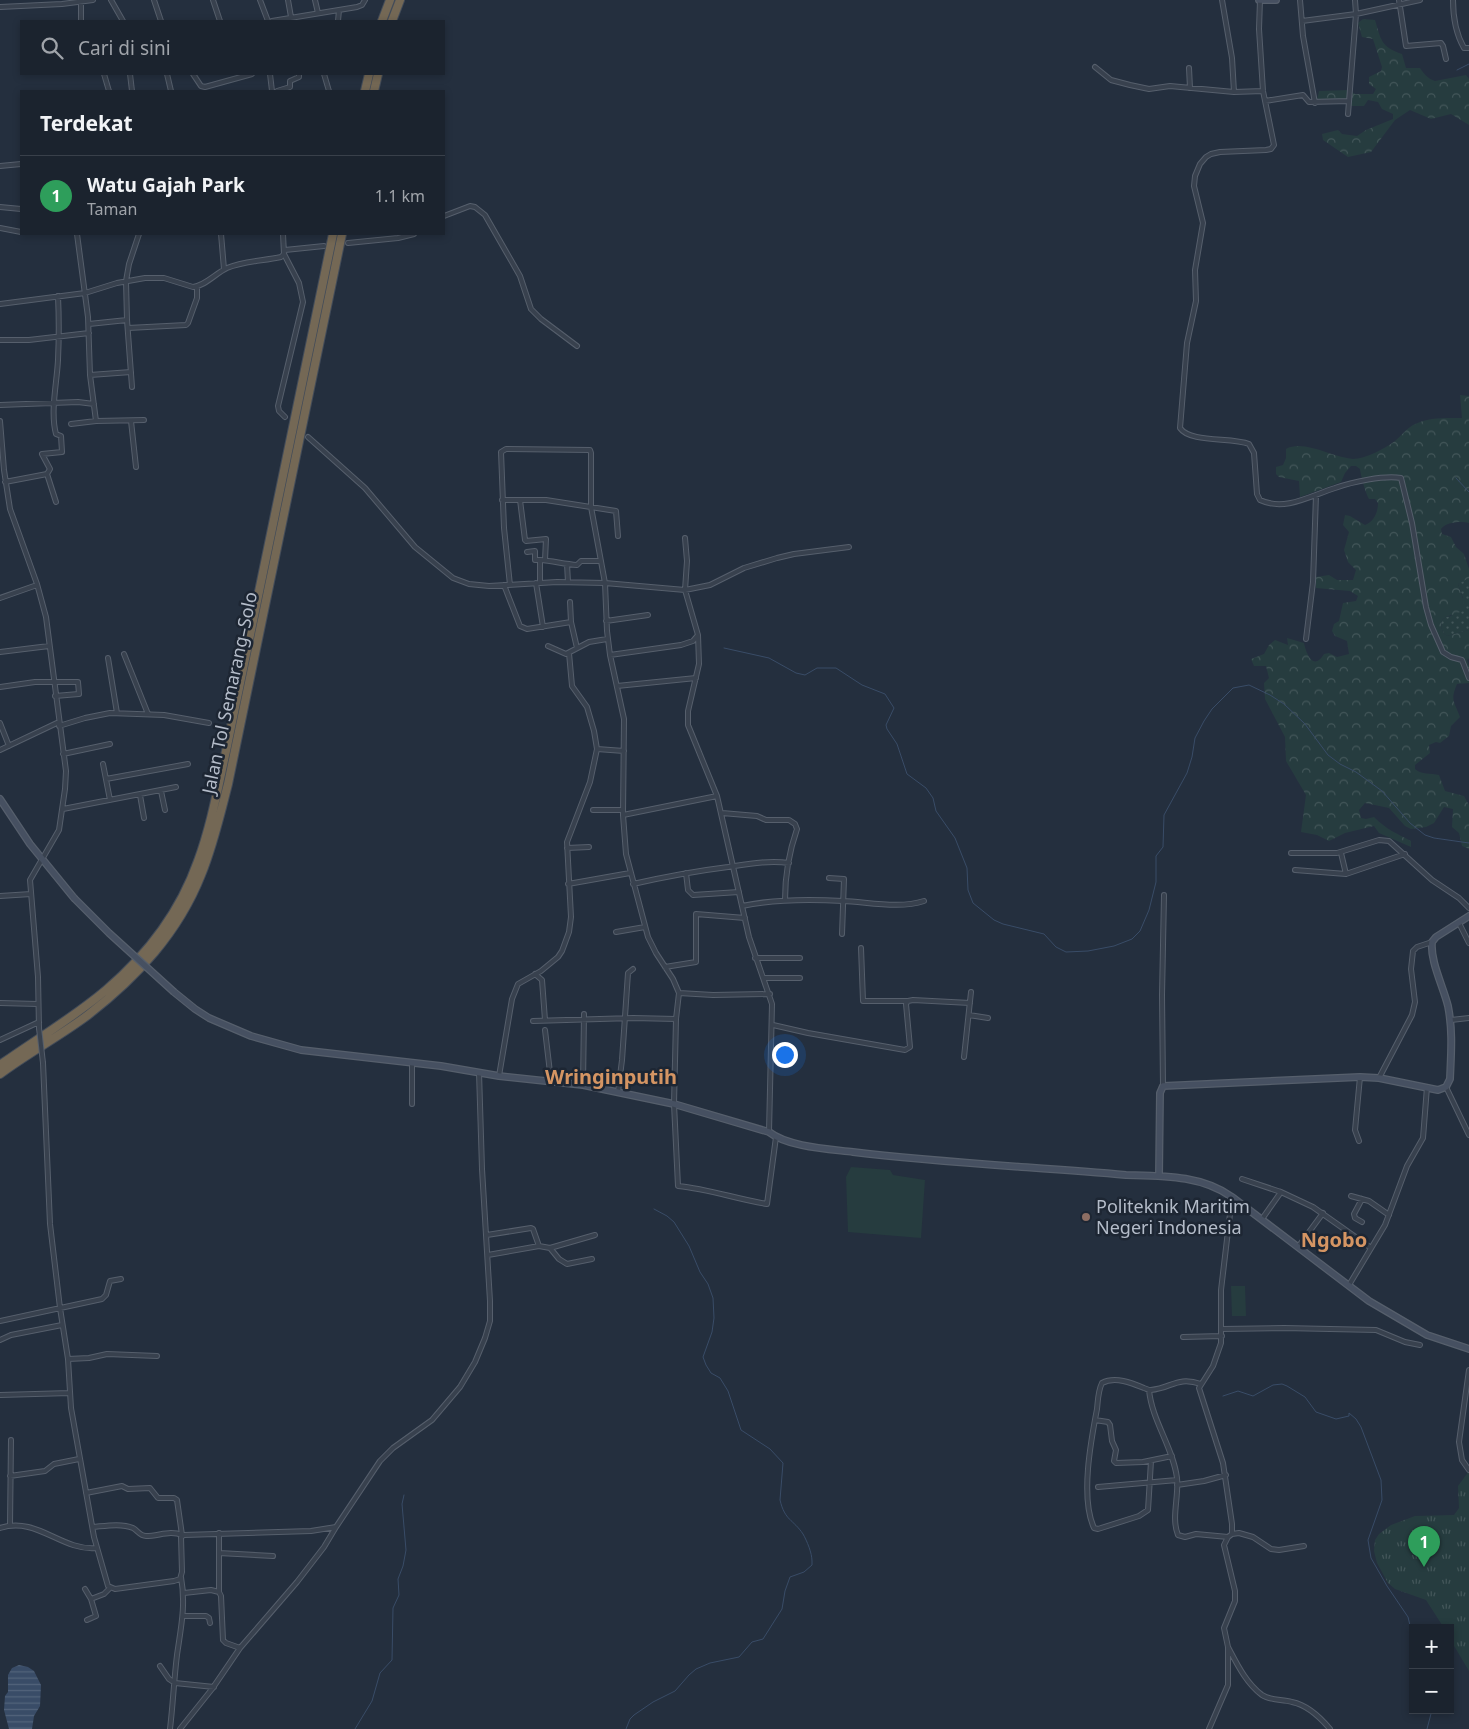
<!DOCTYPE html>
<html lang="id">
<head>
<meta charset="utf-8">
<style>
	:root { --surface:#1b232e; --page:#242b36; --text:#f1f3f6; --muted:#a0a4aa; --line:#39404a; --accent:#ea580c }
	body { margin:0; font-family:"Noto Sans",sans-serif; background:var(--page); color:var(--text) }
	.controls { position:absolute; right:15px; bottom:15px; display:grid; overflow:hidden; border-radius:0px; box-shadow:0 2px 8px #0003 }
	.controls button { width:45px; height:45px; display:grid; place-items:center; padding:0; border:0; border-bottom:1px solid var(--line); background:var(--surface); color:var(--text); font:25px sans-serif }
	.you { position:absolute; left:784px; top:1054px; width:18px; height:18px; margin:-12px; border:4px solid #fff; border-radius:50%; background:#1a73e8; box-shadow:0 0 0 8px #1a73e833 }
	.badge { display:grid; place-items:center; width:32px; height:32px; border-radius:50%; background:var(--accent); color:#fff; font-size:16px; font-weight:700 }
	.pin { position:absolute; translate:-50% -41px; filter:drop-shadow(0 1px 2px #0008) }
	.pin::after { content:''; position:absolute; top:26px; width:18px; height:15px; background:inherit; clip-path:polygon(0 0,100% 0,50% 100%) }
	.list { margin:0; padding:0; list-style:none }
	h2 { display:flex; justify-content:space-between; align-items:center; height:65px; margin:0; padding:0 20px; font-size:21px }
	h2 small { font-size:16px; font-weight:400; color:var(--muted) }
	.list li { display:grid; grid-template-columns:32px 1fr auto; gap:15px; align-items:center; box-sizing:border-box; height:80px; padding:0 20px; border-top:1px solid var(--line) }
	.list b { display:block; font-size:19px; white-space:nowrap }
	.list p { margin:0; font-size:16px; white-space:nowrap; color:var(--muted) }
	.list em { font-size:16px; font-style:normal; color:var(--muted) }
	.icon { flex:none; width:28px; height:28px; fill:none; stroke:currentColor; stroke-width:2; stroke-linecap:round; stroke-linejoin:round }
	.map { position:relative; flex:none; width:1469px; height:1729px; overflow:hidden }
	.search { position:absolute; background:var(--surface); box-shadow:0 2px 8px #0003; left:20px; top:20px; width:425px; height:55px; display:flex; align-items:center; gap:12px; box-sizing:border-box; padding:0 18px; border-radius:0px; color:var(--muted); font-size:19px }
	.panel { position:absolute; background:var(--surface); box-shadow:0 2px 8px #0003; left:20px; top:90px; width:425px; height:145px; border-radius:0px }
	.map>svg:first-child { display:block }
	.grass { fill:url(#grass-dots) }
	.forest { fill:url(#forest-crowns) }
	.park { fill:url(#park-tufts) }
	.garden { fill:#263c3f }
	.water { fill:url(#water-rules) }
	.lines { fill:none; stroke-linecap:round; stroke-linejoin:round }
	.stream { stroke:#394c67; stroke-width:1 }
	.street-casing { stroke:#565f6c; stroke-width:6 }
	.secondary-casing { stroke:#565f6c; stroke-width:8 }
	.highway-casing { stroke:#434c59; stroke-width:10 }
	.street { stroke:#38414e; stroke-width:4 }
	.secondary { stroke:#465061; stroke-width:5.5 }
	.highway { stroke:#746855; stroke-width:8 }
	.street-bridge-casing { stroke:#565f6c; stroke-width:6; stroke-linecap:butt }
	.secondary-bridge-casing { stroke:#565f6c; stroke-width:8; stroke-linecap:butt }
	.street-bridge { stroke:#38414e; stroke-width:4 }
	.secondary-bridge { stroke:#465061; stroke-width:5.5 }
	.education-dot { fill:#8d6e63; stroke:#1d2633; stroke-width:2 }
	.labels { text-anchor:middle; stroke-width:5; stroke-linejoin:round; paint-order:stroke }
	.street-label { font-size:18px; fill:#b4bcc9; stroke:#1d2633 }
	.poi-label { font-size:18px; fill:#b4bcc9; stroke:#1d2633; text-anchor:start }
	.quarter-label { font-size:20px; font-weight:bold; fill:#d59563; stroke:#1d2633 }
</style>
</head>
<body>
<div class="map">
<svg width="1469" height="1729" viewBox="0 0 1469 1729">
	<defs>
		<pattern id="grass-dots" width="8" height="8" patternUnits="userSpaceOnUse" patternTransform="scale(1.25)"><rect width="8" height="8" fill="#263c3f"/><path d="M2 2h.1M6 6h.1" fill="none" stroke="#435659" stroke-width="1.8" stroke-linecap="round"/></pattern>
		<pattern id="forest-crowns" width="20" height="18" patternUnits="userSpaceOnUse" patternTransform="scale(1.25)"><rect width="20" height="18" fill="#263c3f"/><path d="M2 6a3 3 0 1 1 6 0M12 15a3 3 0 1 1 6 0" fill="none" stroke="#435659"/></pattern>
		<pattern id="park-tufts" width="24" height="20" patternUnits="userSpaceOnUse" patternTransform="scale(1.25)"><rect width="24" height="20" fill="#263c3f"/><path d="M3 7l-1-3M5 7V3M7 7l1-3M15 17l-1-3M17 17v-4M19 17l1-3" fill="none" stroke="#435659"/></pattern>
		<pattern id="water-rules" width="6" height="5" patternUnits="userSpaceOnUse" patternTransform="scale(1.25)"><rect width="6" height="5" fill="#394c67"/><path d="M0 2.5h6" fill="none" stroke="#53647b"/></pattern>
	</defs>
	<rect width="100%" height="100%" fill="#242f3e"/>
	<!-- grass -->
	<path class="grass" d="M1467,578H1469V630L1447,636C1441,632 1441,627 1442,620L1446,617L1451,616L1463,598L1458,584Z"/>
	<!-- forest -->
	<path class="forest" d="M1363,19L1375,20C1381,40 1381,47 1402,54L1406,68H1420C1424,74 1428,79 1435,81L1466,75L1469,79V125L1451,114L1431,119L1410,110L1395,120L1371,152L1348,157L1323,140L1322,134L1338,130L1342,134L1357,136L1366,130L1393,119V114L1382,109L1378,102L1368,100L1364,106H1352L1342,101L1317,100L1319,91L1349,90L1355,94H1373L1376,89L1369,84V77L1381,71L1382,67L1373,39L1362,37L1358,23Z
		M1460,395L1469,396V523C1461,521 1446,522 1441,529L1442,534L1451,537L1456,547L1464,554L1469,569V578L1458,584L1464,602L1463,611L1446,617L1442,620C1441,627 1441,632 1447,636L1469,630V658L1467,660L1469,666V683L1457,684C1450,700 1454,701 1460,717L1451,726L1449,736L1440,743L1436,742L1429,745L1430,753L1415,765V769C1422,775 1430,773 1439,775L1445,791L1464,796L1469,805V849L1462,846L1459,833L1452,827L1453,809L1444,807L1434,823L1426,827L1411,829L1405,826L1389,808L1365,803L1359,810L1361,818L1366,819L1374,817C1387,830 1396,833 1411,841V847L1379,833L1374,826L1345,833L1329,841L1317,835L1301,832L1306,795L1286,761L1285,737L1265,699L1264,683L1269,678L1266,666H1254L1251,659L1264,654L1269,645L1275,640L1288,645L1287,638L1304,643C1306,653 1313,672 1324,654L1329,653L1337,657L1349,654L1347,641L1335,636L1332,631L1334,624L1339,621L1343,603L1356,601L1358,596L1350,591L1316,588V577L1329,575L1337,580H1353L1356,570L1348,562L1344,550L1349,532L1343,525L1345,515L1350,516L1365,525C1374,522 1378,512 1378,503L1375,499H1369C1365,492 1361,476 1360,469L1356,466H1351L1345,473L1341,482L1300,497L1299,481L1279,477L1276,474V467L1283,465L1286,458V449C1304,439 1333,458 1353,459C1365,459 1386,448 1395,441C1401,436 1406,429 1413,425C1428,417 1445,418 1462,418Z"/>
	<!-- park -->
	<path class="park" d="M1469,1471V1671L1450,1639V1628H1444L1426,1600L1395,1589L1388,1583L1377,1563L1374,1551L1375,1540L1379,1534L1391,1525L1415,1516L1454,1515L1459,1508L1458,1486Z"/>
	<!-- garden -->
	<path class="garden" d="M851,1167L890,1170L893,1175L925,1180L921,1238L848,1232L846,1177Z
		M1231,1286H1245L1246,1316H1232Z"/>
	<!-- water -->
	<path class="water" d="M19,1665L28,1667L34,1671L41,1685L40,1706L34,1716L32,1729H9L4,1710L5,1696L8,1692V1675L12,1668Z"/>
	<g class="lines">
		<!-- stream -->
		<path class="stream" d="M1457,70L1469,64
			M1456,478L1469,492
			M724,648L769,658L796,673L805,675L817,668H836L862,685L885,694L894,708L886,725L887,729L897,744L907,774L926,788L933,798L936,811L955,838L967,868L968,890L973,903L994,920L1003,924L1044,934L1056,947L1066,952L1088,951L1114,946L1132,939L1140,931L1149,910L1156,882V856L1163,847L1164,815L1187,773L1192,757L1195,738L1204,721L1212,709L1233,688L1249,685L1270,695L1284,704L1305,724L1328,755L1340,764L1356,772L1382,791L1410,823L1425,835L1434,838L1469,843
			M1223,1396L1238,1391L1253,1396L1273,1385L1282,1384L1287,1386L1305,1397L1316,1412L1336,1419L1349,1416V1413L1356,1419L1361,1427L1381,1480L1382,1500L1368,1540L1371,1558L1387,1586L1408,1617L1413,1638
			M355,1729L372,1701L380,1673L392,1660L393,1608L399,1595L398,1579L403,1566L406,1550L402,1504L404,1495
			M626,1729L630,1719L634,1715L653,1702L675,1691L689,1675L696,1669L710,1663L739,1657L752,1642L763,1639L782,1609L785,1591L790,1577L804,1572L812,1565V1561C812,1553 807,1541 803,1534C793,1519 785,1521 780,1500L783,1463L770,1449L741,1430L728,1391L720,1378L711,1373L706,1365L703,1357L712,1332L714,1318L713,1298L708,1284L700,1272L689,1246L674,1222L667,1216L654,1209
			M1427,1729L1432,1710"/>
		<!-- street casing -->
		<g class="street-casing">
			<path id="street" d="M111,0L123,21
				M154,0L161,21
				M213,0L220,21
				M260,0L268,21
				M288,0L291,17
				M315,0L318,13
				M1222,0L1232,58L1234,92
				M1260,0L1259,29L1263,91L1274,145L1271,149L1266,150L1220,152L1211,154L1206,157L1200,164L1195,176L1194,186L1203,223L1195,270L1196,301L1187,343L1180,428C1190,443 1232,437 1249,444L1254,453L1257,494L1260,500C1285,512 1312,495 1335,488C1352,482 1384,475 1401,478L1412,523L1426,607L1431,625L1443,652L1451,657L1462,660L1469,678
				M1300,0L1303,36L1315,103
				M1399,0L1406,46L1441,43L1443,46L1446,59
				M1453,0C1453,16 1456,34 1464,48H1469
				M81,2V21
				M0,7L62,4L93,0
				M272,21L357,7L362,5L365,0
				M338,21L339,10
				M1302,21L1356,14L1420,0
				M1095,67L1111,80L1130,85L1149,89L1170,86L1234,92L1263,91
				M1189,68L1190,88
				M104,74L109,91
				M130,74L132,91
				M167,74L171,91
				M193,74L201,86L205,87L252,74
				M270,74L272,91
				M324,74L329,91
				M277,91L290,87V81L299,77V74
				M1265,101L1303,95L1309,102L1349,101
				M1348,114L1356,14L1355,0
				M0,166L21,164
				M0,207L21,209
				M444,216L470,206L475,207L485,215L520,276L531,309L541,319L577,346
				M0,228L21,232
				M77,234L88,317L90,375L96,421L144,420
				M221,234L224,269
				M348,243L398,238L414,234
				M285,250L324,246
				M284,254L299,283L303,302L278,406L279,411L285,417
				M0,304L85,293L117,283L145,278H164L193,287C205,286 216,273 227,268C244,261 263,261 281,257L284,254L283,234
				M89,324L127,320
				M128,328L186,325L188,323L197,298V286
				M0,340H29L89,333
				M90,375L131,372
				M132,387L127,320L126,281L129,264L139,234
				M0,405L78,402L94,404
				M0,421L4,470L10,509L37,584L46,617L66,771L65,789L59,830L30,880L38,977L39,1028
				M131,421L136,467
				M71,424L96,421
				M308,437L365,488L415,547L453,578L469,584L489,586L557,582L605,583L685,590L710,585L744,568L777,558L794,554L849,547
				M47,474L56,502
				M5,482L47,474L50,469L42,454L62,452L61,436L56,434C50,412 57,382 58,360C59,339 59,317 58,296
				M502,500H546L616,511L618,536
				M520,500L525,540L526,541L546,539L545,560
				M527,552L535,551V560H540
				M567,564L568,582
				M540,582V560C553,561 564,564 577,565L581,561H601
				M536,583L543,627
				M504,585L520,626L527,629L571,622L577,648
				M510,585L504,528L501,452L506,449L590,450L591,453V507L605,583L607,631L610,655L624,719L623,815L626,854L648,937L656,953L673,979L679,993L676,1019L674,1104L678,1186C709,1189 736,1199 767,1204L776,1137
				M0,598L37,585
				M570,602L571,622
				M606,621L648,615
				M698,635L699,664L688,711V725L717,796L749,937L772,1004L769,1132
				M1306,639L1313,582L1316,495
				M548,646L566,654L589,642L607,639
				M0,652L49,646
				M124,654L148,714
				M610,655L681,645L693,641L698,635L685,590L687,561L685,538
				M108,658L117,713
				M617,686L696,678
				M0,687L35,682H78L79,694L55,696
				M0,723L9,746
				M59,726L85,718L110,713L164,715L209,723
				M597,749L624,751
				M0,750L59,722
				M63,754L110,744
				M103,764L110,800
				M106,779L188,764
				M161,791L165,810
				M140,795L144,818
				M63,809L176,787
				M593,810H623
				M722,813L757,816L766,820H789L795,824L797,829C789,852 785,876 785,900
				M623,815L717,796
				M567,848L589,847
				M1291,853H1337L1379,840L1389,841L1432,880L1459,898L1469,908
				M1341,853L1346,874
				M1295,870L1346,874L1405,854
				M686,873L688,890L693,895L739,892
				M829,878L844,879L842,934
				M568,884L630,873
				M633,884C664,877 696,871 728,867C748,864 769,860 789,863
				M0,896L31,894
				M742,906C775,899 810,899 843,901C868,902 900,909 924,901
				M1459,923L1469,943
				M616,932L645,927
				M861,948L863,1001H908
				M755,958H800
				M665,967L696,962V914L745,918
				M535,974L542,980L545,1020
				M765,978H800
				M679,993L713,995L770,994
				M0,1003L38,1004
				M969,1015L988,1018
				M1451,1020L1469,1018
				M533,1021L633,1018L676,1019
				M773,1025L808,1033L905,1050L910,1047L906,1004L908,1001L913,1000L970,1003
				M545,1030L551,1081
				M0,1040L39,1022
				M964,1057L971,992
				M43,1063L50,1224L60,1308L68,1359L71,1408L94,1537L108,1586L115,1589L174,1581L180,1579L182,1572L181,1537L184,1535L311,1531L336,1527L380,1461L393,1448L432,1420L460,1387L475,1362L485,1338L490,1321V1301L482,1169L479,1072
				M499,1076L512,999L518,984L541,971L558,957L562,951L569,932L571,917L567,842L590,782L597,749L594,731L587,707L572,686L569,653
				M1379,1078L1412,1015L1415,1002L1411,969L1413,951L1417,947L1432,942
				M583,1085L584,1014
				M1163,1086L1162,995L1164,895
				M1446,1087L1469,1135
				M618,1092L622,1060L628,973L633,969
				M412,1104V1062
				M1359,1141L1355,1130L1360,1077
				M1242,1179L1281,1192L1313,1207L1371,1248
				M1351,1196L1369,1201L1389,1215
				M1262,1219L1281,1192
				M1362,1222L1355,1218L1354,1214L1362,1199
				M487,1235L531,1228L533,1229L539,1246
				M1298,1247L1323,1213
				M550,1248L559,1259L567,1264L592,1259
				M488,1255L539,1246L550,1248L595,1235
				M1349,1285L1385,1225L1407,1166L1423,1138L1427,1087
				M0,1321L102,1299L106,1295L110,1281L121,1279
				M1222,1329L1284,1328L1376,1330L1405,1342L1420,1345
				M1183,1337L1222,1336
				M0,1340L11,1335L62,1325
				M68,1359L89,1358L107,1354L157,1356
				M1469,1370L1459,1442L1462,1460L1469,1470
				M1149,1390C1152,1421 1173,1447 1177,1478C1179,1497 1171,1518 1178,1535L1185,1537L1196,1534L1228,1537
				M0,1395L70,1393
				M1095,1420L1108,1422L1110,1425L1112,1441L1116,1450L1114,1461L1116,1463L1143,1462L1172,1456
				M1151,1461L1148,1510L1139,1516L1098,1529L1094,1528C1080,1498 1091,1440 1097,1409C1098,1400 1098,1391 1102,1383C1115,1376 1132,1383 1144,1388C1147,1389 1148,1390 1151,1390C1172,1388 1177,1376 1201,1384
				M10,1476L45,1471L54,1464L79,1459
				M1177,1485L1204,1481L1226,1475
				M1098,1487L1177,1480
				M86,1493L122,1486L128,1489L150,1488L158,1498H174L177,1500L182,1535C170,1530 159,1536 146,1536C140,1536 138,1531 133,1528C121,1523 105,1526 93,1527
				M10,1525L11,1440
				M0,1528C37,1516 61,1551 96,1548
				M1232,1534L1239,1533L1253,1537L1271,1549L1279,1550L1304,1546
				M219,1553L273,1556
				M85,1589L91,1599
				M219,1592V1533
				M184,1593L211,1590L219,1592L221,1596L223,1640L226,1643L240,1648
				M184,1616H206L209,1618L210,1623
				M87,1620L96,1616L91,1599L104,1594L110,1588
				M1228,1647C1237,1664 1246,1683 1262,1695C1271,1701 1282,1699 1292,1702C1307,1705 1320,1717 1330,1729
				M160,1666L169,1679L175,1683L214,1687
				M170,1729C173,1704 174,1679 177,1655C181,1627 186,1605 181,1577
				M180,1729L212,1689L240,1648L297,1582L324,1547L336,1527
				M1209,1729L1228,1685V1647L1224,1628L1235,1601V1591L1224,1545L1228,1537L1232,1534V1524L1223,1463L1199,1388L1213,1366L1221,1343V1290L1232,1197"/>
		</g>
		<!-- secondary casing -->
		<g class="secondary-casing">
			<path id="secondary" d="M1259,0H1276
				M0,799L30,844L74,898
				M174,992L195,1009L209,1018L251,1036L301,1050L441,1066L499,1076L583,1085L674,1104L769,1132C788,1147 829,1149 853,1152C944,1163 1035,1167 1126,1175C1163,1176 1201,1175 1232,1197L1369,1301L1427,1335L1469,1349
				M1159,1176L1160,1093L1163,1086L1360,1077L1379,1078L1438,1090L1446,1087L1450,1079C1451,1054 1453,1031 1448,1006C1443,986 1430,961 1432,942L1436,937L1469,916"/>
		</g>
		<!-- highway casing -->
		<g class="highway-casing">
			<path id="highway" d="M382,21L390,0
				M392,21L400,0
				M365,91L369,74
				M374,91L378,74
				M0,1065C35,1040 73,1018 106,990C146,956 180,912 198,861C211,826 218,787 226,751L333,234
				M0,1074C28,1053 60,1036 88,1015C137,977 178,933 201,875C213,846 220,815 228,784L342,234"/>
		</g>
		<!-- street -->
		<use href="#street" class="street"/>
		<!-- secondary -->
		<use href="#secondary" class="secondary"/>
		<!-- highway -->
		<use href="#highway" class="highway"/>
		<!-- street-bridge casing -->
		<g class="street-bridge-casing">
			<path id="street-bridge" d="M39,1028L43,1063"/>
		</g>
		<!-- secondary-bridge casing -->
		<g class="secondary-bridge-casing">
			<path id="secondary-bridge" d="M74,898L109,933L174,992"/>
		</g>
		<!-- street-bridge -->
		<use href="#street-bridge" class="street-bridge"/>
		<!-- secondary-bridge -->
		<use href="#secondary-bridge" class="secondary-bridge"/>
	</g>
	<!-- markers -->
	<circle class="education-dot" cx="1086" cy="1217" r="5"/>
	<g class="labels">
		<!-- street labels -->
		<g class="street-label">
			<text transform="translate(230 693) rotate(-78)" y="6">Jalan Tol Semarang–Solo</text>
		</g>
		<!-- poi labels -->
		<g class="poi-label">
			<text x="1096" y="1213">Politeknik Maritim<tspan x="1096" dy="21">Negeri Indonesia</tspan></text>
		</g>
		<!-- quarter labels -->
		<g class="quarter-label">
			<text x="611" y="1084">Wringinputih</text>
			<text x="1334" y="1247">Ngobo</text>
		</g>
	</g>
</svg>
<div class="controls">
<button>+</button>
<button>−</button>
</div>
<div class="you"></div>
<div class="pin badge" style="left:1424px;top:1567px;background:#2e9e5b">1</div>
<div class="search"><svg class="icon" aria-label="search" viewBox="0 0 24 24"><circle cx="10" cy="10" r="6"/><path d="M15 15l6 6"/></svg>Cari di sini</div>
<section class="panel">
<h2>Terdekat<small></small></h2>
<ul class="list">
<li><span class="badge" style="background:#2e9e5b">1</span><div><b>Watu Gajah Park</b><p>Taman</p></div><em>1.1 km</em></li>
</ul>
</section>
</div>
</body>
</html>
